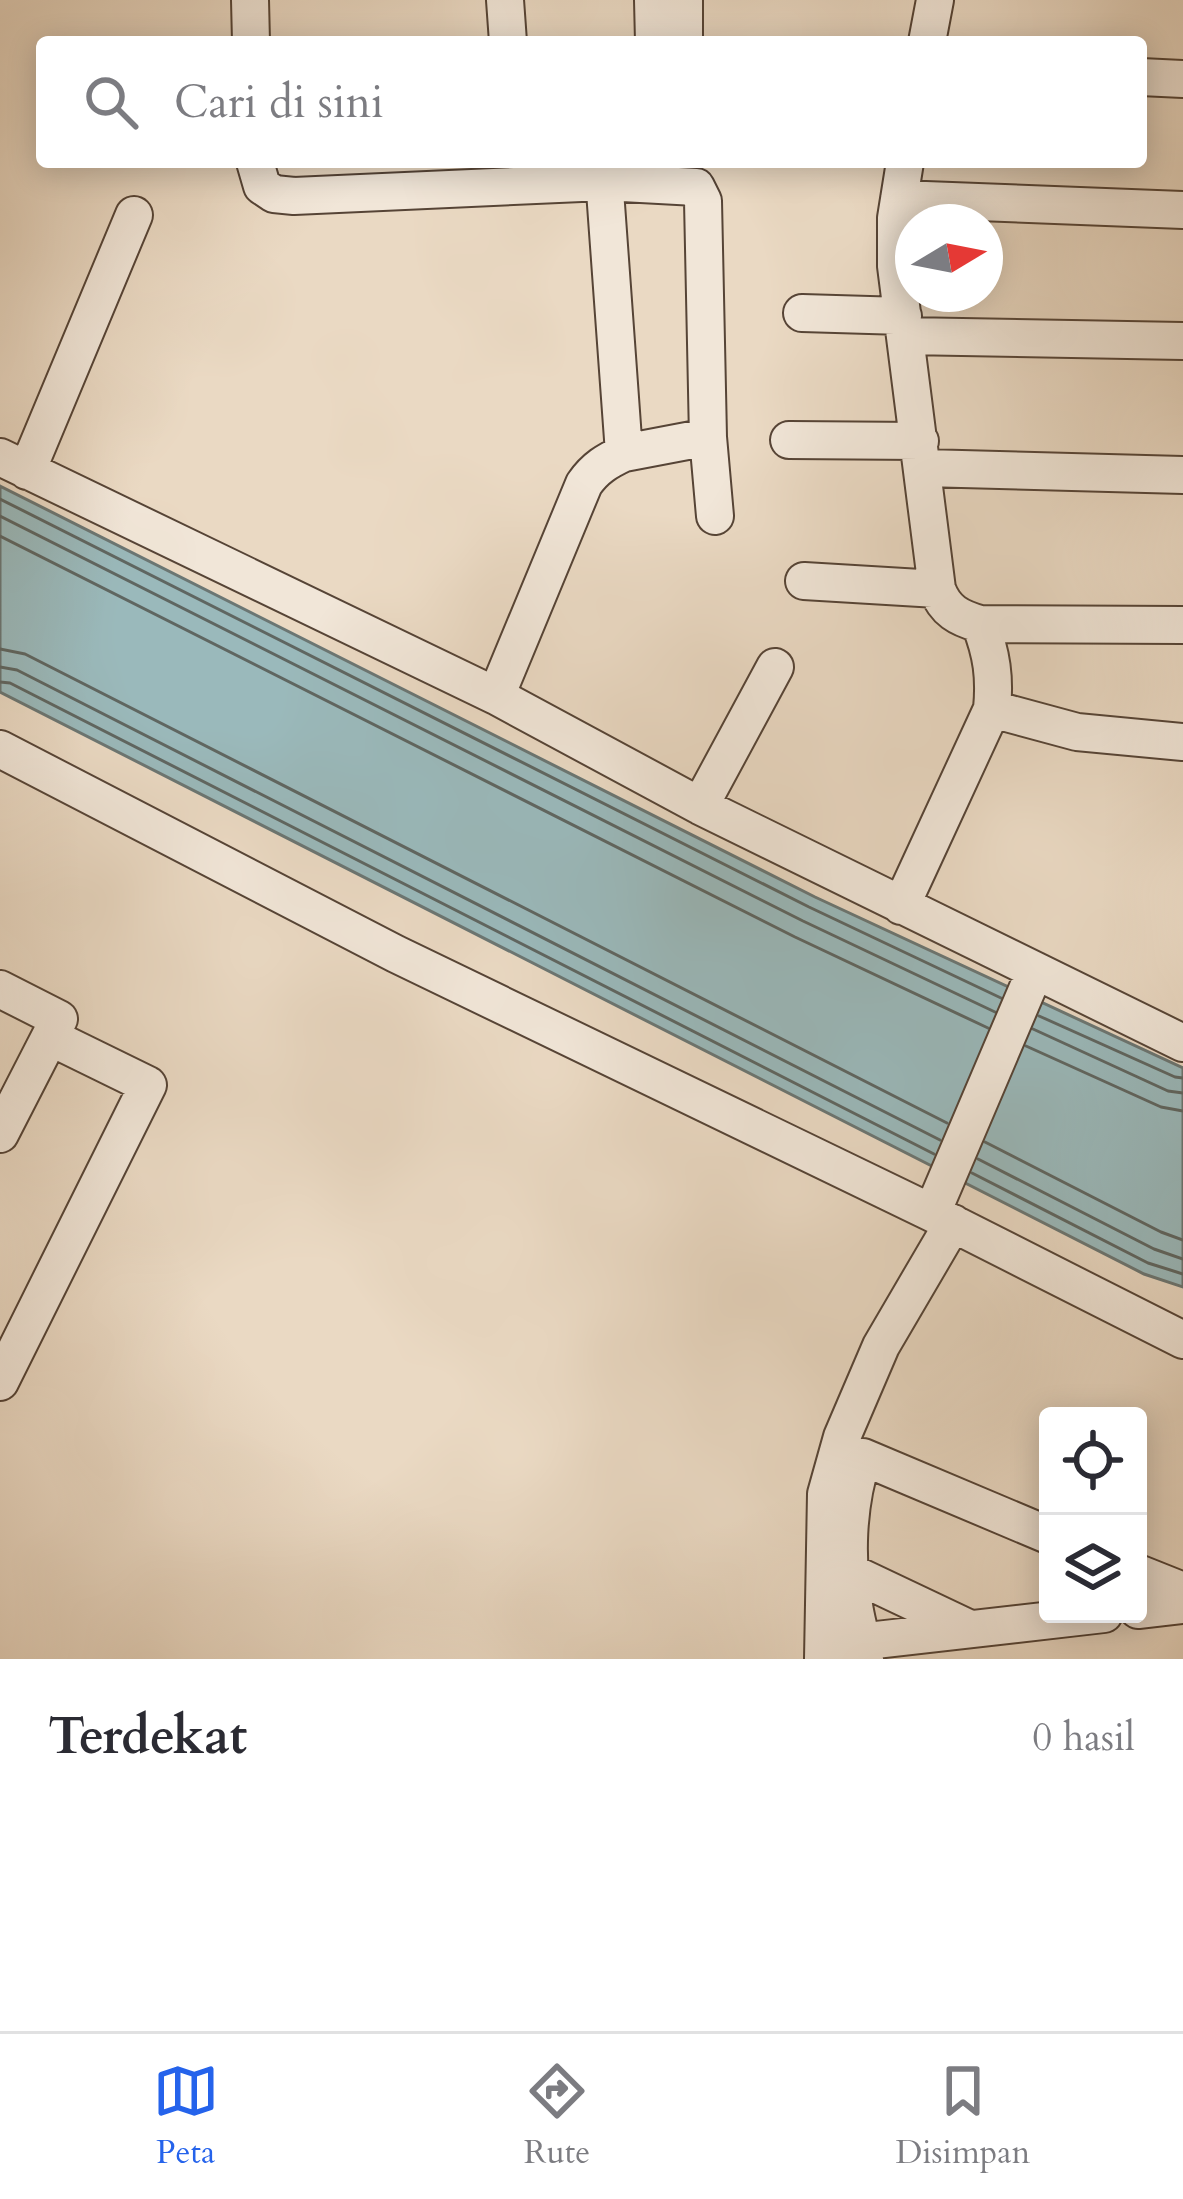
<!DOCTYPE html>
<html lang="id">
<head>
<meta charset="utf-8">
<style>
	:root { --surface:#fff; --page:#f2f2f3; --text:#2b2b33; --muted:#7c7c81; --line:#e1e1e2; --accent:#2563eb }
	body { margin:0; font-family:Cardo,serif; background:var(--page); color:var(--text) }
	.controls { position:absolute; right:36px; bottom:36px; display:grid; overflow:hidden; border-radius:12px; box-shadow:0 6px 30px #0003 }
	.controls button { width:108px; height:108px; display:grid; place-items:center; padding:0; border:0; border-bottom:3px solid var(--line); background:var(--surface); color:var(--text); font:60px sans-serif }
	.compass { position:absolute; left:895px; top:204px; width:108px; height:108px; border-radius:50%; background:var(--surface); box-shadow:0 6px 30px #0003; rotate:80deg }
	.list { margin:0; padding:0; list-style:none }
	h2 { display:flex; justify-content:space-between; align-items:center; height:156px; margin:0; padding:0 48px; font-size:51px }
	h2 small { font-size:39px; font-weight:400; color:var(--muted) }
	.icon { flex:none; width:66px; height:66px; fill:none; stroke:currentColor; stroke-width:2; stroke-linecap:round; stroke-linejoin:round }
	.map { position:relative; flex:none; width:1183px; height:1659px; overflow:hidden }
	.search { position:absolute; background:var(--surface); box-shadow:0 6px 30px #0003; left:36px; right:36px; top:36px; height:132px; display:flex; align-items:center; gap:30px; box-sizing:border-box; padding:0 42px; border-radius:12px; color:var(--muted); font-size:45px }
	.sheet { height:372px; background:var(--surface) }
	nav { display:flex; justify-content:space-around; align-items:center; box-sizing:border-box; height:168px; border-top:3px solid var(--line); background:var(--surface); font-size:33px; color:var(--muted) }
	nav a { display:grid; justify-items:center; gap:6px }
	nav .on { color:var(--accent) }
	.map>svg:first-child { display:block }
	.water { fill:#9ab9bb; stroke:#6b7673; stroke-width:3 }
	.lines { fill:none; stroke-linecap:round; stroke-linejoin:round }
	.shore { stroke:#5f6661; stroke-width:3 }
	.minor-casing { stroke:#564436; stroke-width:40 }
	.minor { stroke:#f1e6d8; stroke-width:36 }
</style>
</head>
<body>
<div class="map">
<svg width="1183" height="1659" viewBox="0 0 1183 1659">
	<rect width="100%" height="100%" fill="#ead9c3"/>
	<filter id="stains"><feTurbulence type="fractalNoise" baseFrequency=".00167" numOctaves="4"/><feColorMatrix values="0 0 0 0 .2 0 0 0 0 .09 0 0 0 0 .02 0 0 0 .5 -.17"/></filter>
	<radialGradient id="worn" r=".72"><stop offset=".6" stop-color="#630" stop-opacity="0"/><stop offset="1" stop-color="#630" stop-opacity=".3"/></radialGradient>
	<!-- water -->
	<path class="water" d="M0,486L815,897L1183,1068V1287L1144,1274L0,692Z"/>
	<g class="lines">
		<!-- shore -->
		<path class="shore" d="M0,499L809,907L1001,998
			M0,516L803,921L995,1012
			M0,536L795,937L988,1028
			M0,649L25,654L947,1123
			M0,667L17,670L940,1140
			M0,682L10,683L934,1154
			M1039,1016L1175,1077L1183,1078
			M1033,1029L1168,1091L1183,1093
			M1026,1046L1161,1107L1183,1111
			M985,1142L1161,1232L1183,1240
			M978,1159L1154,1249L1183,1259
			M972,1173L1148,1263L1183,1274"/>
		<!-- minor casing -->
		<g class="minor-casing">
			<path id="minor" d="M250,0L251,42
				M505,0L508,42
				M653,0L654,42
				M684,0V42
				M927,42L935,0
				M1141,77L1183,79
				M255,162L262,186L274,194L294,196L604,182L696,187L703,201L708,437L715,516
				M899,199L1183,210
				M802,313L903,316
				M906,336L1183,341
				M789,440L920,441
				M624,453L708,437
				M0,457L496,696L700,806L1183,1043
				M924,468L1183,475
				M27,471L134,215
				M804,581L937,589
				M980,624L1183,625
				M496,696L584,484C595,468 607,461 624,453L603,163
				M992,709L1077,732L1183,742
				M0,749L396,954L932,1213L1183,1340
				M700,806L775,667
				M901,906L992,709C995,678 992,654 980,624C959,618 945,611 937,589L896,266V218L905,162
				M0,989L59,1019L0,1134
				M932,1213L1035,971
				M0,1382L148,1085L50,1037
				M852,1573L968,1628
				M1138,1573L1183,1591
				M1138,1610L1183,1605
				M841,1644L1104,1614
				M823,1659L826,1494L842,1437L881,1346L953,1223
				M865,1659C863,1642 858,1628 855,1611C845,1561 847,1505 863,1457L1048,1535"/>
		</g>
		<!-- minor -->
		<use href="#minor" class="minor"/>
	</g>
	<rect width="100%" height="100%" filter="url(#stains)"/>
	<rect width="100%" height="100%" fill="url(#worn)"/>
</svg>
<div class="controls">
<button><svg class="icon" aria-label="locate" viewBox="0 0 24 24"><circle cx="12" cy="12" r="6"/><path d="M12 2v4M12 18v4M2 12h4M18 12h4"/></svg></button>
<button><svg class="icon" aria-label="layers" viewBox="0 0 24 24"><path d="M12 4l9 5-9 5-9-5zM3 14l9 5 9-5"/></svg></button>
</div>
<svg class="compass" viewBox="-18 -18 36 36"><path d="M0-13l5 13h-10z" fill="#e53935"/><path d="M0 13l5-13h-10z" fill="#7c7c81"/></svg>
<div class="search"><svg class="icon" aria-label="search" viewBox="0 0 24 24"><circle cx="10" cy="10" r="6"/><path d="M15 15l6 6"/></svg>Cari di sini</div>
</div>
<section class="sheet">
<h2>Terdekat<small>0 hasil</small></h2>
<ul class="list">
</ul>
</section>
<nav>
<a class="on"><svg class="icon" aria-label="map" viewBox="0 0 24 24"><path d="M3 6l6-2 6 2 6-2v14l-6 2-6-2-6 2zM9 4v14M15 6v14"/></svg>Peta</a>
<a><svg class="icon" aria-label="directions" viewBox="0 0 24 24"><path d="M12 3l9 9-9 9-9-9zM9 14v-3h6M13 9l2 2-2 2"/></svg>Rute</a>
<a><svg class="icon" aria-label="saved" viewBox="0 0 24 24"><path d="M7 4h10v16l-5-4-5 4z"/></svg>Disimpan</a>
</nav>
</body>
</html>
